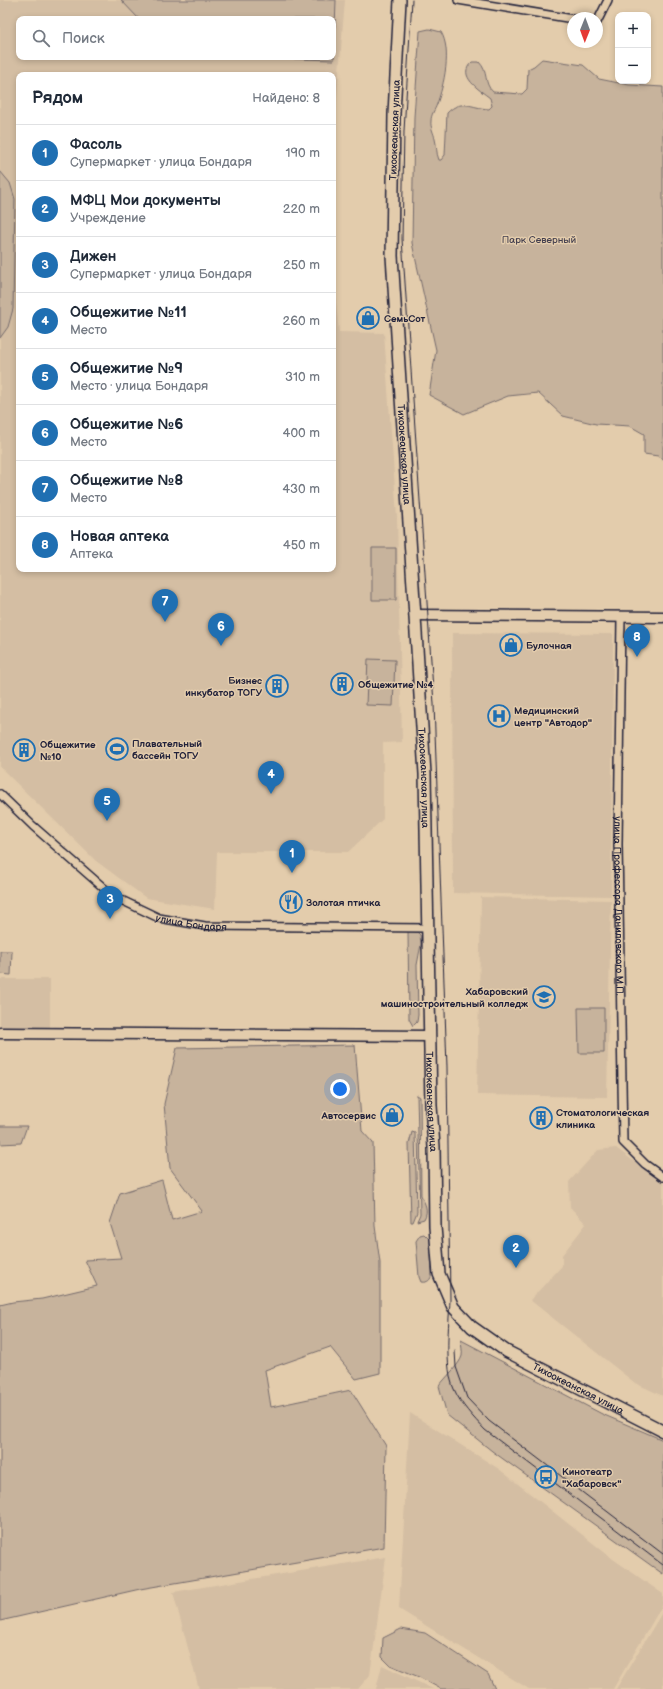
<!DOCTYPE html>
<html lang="ru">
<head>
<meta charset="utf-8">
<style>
	:root { --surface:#fff; --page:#f6f6f7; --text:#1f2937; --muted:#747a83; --line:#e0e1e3; --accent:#1f6fb2 }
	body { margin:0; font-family:"Balsamiq Sans",sans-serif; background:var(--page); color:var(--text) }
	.controls { position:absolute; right:12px; top:12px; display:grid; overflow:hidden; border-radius:8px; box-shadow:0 2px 6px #0003 }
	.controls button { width:36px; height:36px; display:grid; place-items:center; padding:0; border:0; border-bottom:1px solid var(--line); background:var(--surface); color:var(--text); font:20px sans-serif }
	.compass { position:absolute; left:567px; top:12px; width:36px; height:36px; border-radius:50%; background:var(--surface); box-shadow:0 2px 6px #0003; rotate:181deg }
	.you { position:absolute; left:340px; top:1089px; width:14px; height:14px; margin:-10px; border:3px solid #fff; border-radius:50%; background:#1a73e8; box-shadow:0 0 0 6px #1a73e833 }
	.badge { display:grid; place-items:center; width:26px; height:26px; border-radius:50%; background:var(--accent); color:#fff; font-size:13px; font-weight:700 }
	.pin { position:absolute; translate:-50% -33px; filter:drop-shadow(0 1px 2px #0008) }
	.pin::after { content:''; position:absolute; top:21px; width:14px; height:12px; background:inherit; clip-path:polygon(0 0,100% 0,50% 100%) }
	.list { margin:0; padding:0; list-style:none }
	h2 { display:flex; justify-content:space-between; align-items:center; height:52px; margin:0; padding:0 16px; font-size:17px }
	h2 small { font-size:13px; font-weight:400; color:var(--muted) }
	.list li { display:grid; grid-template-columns:26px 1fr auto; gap:12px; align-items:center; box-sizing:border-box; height:56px; padding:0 16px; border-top:1px solid var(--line) }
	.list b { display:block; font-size:15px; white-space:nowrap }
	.list p { margin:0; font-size:13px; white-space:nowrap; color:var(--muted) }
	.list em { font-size:13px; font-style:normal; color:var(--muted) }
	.icon { flex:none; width:22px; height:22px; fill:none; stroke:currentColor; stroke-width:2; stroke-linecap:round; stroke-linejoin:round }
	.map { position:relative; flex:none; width:663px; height:1689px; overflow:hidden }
	.search { position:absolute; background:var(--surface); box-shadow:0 2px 6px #0003; left:16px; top:16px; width:320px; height:44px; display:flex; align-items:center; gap:10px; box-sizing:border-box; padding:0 14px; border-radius:8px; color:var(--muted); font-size:15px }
	.panel { position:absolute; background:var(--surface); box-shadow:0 2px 6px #0003; left:16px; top:72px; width:320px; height:500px; border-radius:8px }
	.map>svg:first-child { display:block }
	.built { fill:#d4bea3; fill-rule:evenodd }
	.green { fill:#c7b39c; stroke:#746a6c }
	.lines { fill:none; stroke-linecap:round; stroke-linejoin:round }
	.street-casing { stroke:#22223b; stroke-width:10 }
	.secondary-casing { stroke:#22223b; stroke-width:13 }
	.primary-casing { stroke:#22223b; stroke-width:14 }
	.street { stroke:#e3ccac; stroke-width:7 }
	.secondary { stroke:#e3ccac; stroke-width:10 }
	.primary { stroke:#e3ccac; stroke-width:11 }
	.tram { stroke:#22223b; stroke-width:1 }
	.labels { text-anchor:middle; stroke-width:3; stroke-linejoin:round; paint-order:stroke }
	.street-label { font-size:10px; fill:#22223b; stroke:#e3ccac }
	.park-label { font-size:10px; fill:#433f4e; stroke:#e3ccac }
	.poi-label { font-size:10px; font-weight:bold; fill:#22223b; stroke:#e3ccac; text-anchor:start }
</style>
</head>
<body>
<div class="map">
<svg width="663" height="1689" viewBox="0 0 663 1689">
	<rect width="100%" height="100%" fill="#e3ccac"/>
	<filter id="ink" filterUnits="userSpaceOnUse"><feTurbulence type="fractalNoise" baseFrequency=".025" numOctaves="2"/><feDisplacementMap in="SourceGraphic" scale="8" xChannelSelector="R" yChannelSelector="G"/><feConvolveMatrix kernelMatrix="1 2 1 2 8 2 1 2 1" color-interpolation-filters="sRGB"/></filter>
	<g filter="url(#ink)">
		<!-- built -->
		<path class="built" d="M0,0H345L333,144V75H19V569H333V273L339,332L384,333L397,517L402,742L383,743V819L348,852H217L215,909L146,898L96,861L0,767ZM19,19H333V57H19Z
			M452,633L613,634L611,896L453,893Z
			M481,897L611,900L607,1097L477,1095Z
			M0,979H50V1029L0,1028Z
			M616,1148L663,1183V1396L635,1383L530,1300L562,1266V1255L586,1224L570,1207L569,1182L598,1150Z
			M410,1413L499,1469L613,1559L663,1594V1604L613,1689H529L399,1609Z
			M386,1557L370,1675L358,1689H199L173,1592Z
			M663,1611V1689H616Z
			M382,1665L433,1689H376Z"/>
		<!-- green -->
		<path class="green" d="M121,0H336L334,60L230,57H333V19H139Z
			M429,29L441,32C452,51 444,84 437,104C435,110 431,114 431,121C430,127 434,133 435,139C437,146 436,153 439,160H441L445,155L447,113C462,98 471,108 489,109L492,106L490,98C480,90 456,76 472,62H479C489,72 483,83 493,92L522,94L527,89L528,69L534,66L542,59L583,65L599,79L629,85L663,87V459L658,456L644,454V434L630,426L596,424L563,416L538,393L508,396L464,414L429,395L436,350L412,243L414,117L420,31Z
			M0,171L10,183L15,199L13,309L8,327L0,338Z
			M372,548H396V600H372Z
			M368,659L395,660L393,706L366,705Z
			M408,931L417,932L420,935L421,944L417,965L418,1015L417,1022L413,1026L409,1019Z
			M0,951H12L11,975L0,974Z
			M578,1008H604V1053H579Z
			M355,1045L362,1131L373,1143L375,1226L380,1263V1373L356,1379L330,1347L265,1370L271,1407L351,1390L386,1446L384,1547L140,1589L0,1621V1305L13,1302L42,1299L97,1286L85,1260L121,1258L110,1223L120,1193L162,1180L172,1220L202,1211L170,1168L164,1104L177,1048Z
			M417,1095L420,1097L421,1195C425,1204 429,1210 424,1219L417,1221L420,1214Z
			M0,1126H27L21,1143L0,1144Z
			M412,1132L415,1133L417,1212L413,1222H411L409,1144Z
			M424,1234L430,1240L432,1273C431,1280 428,1283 421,1282L419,1277L416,1241L420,1235Z
			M461,1340L602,1414L663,1440V1574L492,1451L447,1415L439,1386C445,1378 460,1364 462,1356C463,1352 461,1345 461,1340Z
			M401,1629L425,1633L488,1674L495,1689H441L419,1677L390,1665L382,1657L383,1638Z"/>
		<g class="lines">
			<!-- street casing -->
			<g class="street-casing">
				<g id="street">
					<path d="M458,0L573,19"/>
					<path d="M597,22L608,0"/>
					<path id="s1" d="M621,617L618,845L623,1142L645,1164L663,1177"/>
					<path id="s2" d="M0,794L33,826L113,896L159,918L205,926L428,928"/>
				</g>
			</g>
			<!-- secondary casing -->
			<g class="secondary-casing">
				<path id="secondary" d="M415,615L663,617
					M0,1033L429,1036"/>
			</g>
			<!-- primary casing -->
			<g class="primary-casing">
				<g id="primary">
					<path id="s3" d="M400,0L394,114L392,256L425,774L431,1106L434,1147L435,1227L439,1274L453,1307L472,1327L506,1351L663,1431"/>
				</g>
			</g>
			<!-- street -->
			<use href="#street" class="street"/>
			<!-- secondary -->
			<use href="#secondary" class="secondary"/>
			<!-- primary -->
			<use href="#primary" class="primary"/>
			<!-- tram -->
			<path class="tram" d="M412,0L404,131L402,239L434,704L447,1067L450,1300C449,1323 444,1368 454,1389C461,1405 473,1417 485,1430L663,1565
				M455,1351L456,1367L467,1398L489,1421L663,1554"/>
		</g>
	</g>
	<!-- icons -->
	<defs>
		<g id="shop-ring" transform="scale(1.15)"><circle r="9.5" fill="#e3ccac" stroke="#1f6fb2" stroke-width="1.5"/><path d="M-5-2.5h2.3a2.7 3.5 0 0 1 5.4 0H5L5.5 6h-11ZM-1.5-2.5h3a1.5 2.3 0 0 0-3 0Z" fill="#1f6fb2"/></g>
		<g id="building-ring" transform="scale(1.15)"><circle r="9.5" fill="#e3ccac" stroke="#1f6fb2" stroke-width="1.5"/><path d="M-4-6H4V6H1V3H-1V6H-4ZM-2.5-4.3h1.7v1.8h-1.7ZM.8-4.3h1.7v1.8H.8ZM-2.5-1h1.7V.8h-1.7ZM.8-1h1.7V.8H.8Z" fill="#1f6fb2"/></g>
		<g id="hospital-ring" transform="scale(1.15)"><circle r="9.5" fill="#e3ccac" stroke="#1f6fb2" stroke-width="1.5"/><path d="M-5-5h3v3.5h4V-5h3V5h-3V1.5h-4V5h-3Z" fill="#1f6fb2"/></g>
		<g id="stadium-ring" transform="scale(1.15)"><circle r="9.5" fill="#e3ccac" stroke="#1f6fb2" stroke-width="1.5"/><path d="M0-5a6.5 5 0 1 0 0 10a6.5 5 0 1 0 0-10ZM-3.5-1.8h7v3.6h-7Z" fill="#1f6fb2"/></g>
		<g id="restaurant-ring" transform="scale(1.15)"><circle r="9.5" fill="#e3ccac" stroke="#1f6fb2" stroke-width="1.5"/><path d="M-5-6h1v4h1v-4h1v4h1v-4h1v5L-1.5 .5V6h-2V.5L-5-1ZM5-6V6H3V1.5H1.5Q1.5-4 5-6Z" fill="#1f6fb2"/></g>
		<g id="university-ring" transform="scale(1.15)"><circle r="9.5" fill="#e3ccac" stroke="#1f6fb2" stroke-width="1.5"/><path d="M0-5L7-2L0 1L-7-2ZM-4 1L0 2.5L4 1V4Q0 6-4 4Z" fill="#1f6fb2"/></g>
		<g id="bus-ring" transform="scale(1.15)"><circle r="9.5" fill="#e3ccac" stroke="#1f6fb2" stroke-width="1.5"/><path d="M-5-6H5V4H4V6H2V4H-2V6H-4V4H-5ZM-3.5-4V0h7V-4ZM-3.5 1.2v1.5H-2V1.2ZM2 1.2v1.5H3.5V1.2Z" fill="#1f6fb2"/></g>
	</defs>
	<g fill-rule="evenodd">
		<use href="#shop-ring" x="368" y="318"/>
		<use href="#shop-ring" x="511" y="645"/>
		<use href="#building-ring" x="342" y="684"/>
		<use href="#building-ring" x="277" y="686"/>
		<use href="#hospital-ring" x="499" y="716"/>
		<use href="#stadium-ring" x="117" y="749"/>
		<use href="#building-ring" x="24" y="750"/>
		<use href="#restaurant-ring" x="291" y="902"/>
		<use href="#university-ring" x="544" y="997"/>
		<use href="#shop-ring" x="392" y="1115"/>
		<use href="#building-ring" x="541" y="1118"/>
		<use href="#bus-ring" x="546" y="1477"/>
	</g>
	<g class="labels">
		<!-- street labels -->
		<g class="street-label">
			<text transform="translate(394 130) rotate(-88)" y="4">Тихоокеанская улица</text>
			<text dy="4" stroke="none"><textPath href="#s3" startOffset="455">Тихоокеанская улица</textPath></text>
			<text dy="4" stroke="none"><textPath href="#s3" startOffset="779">Тихоокеанская улица</textPath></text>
			<text dy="4" stroke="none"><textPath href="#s1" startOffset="289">улица Профессора Даниловского М.П.</textPath></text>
			<text dy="4" stroke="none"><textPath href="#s2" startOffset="236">улица Бондаря</textPath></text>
			<text dy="4" stroke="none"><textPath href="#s3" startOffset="1103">Тихоокеанская улица</textPath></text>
			<text dy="4" stroke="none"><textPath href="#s3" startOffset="1462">Тихоокеанская улица</textPath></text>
		</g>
		<!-- park labels -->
		<g class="park-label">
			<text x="539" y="243">Парк Северный</text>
		</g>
		<!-- poi labels -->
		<g class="poi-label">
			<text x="384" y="322">СемьСот</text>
			<text x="526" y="649">Булочная</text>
			<text x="262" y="684" text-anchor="end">Бизнес<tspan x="262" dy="12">инкубатор ТОГУ</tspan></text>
			<text x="358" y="688">Общежитие №4</text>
			<text x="514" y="714">Медицинский<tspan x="514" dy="12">центр "Автодор"</tspan></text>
			<text x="132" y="747">Плавательный<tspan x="132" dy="12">бассейн ТОГУ</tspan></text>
			<text x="40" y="748">Общежитие<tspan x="40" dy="12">№10</tspan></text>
			<text x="306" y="906">Золотая птичка</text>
			<text x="528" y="995" text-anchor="end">Хабаровский<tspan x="528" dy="12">машиностроительный колледж</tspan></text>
			<text x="556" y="1116">Стоматологическая<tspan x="556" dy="12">клиника</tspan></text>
			<text x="376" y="1119" text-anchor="end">Автосервис</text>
			<text x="562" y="1475">Кинотеатр<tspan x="562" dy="12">"Хабаровск"</tspan></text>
		</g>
	</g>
</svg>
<div class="controls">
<button>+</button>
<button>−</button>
</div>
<svg class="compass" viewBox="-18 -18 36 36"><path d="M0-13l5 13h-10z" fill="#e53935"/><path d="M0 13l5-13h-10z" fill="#747a83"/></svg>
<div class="you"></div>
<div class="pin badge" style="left:292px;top:873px">1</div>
<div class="pin badge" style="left:516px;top:1268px">2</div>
<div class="pin badge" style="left:110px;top:919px">3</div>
<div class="pin badge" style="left:271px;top:794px">4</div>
<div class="pin badge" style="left:107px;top:821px">5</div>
<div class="pin badge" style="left:221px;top:646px">6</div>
<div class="pin badge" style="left:165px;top:622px">7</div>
<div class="pin badge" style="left:637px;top:657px">8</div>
<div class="search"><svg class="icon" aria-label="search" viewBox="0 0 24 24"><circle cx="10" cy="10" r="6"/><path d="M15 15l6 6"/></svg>Поиск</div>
<section class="panel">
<h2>Рядом<small>Найдено: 8</small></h2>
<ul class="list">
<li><span class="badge">1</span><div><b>Фасоль</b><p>Супермаркет · улица Бондаря</p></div><em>190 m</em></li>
<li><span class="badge">2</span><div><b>МФЦ Мои документы</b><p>Учреждение</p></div><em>220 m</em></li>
<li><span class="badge">3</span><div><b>Дижен</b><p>Супермаркет · улица Бондаря</p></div><em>250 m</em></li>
<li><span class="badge">4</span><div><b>Общежитие №11</b><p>Место</p></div><em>260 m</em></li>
<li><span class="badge">5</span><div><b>Общежитие №9</b><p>Место · улица Бондаря</p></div><em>310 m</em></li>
<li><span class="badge">6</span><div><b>Общежитие №6</b><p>Место</p></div><em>400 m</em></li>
<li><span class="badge">7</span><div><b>Общежитие №8</b><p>Место</p></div><em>430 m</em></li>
<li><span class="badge">8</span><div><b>Новая аптека</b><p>Аптека</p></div><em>450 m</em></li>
</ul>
</section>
</div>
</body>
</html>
